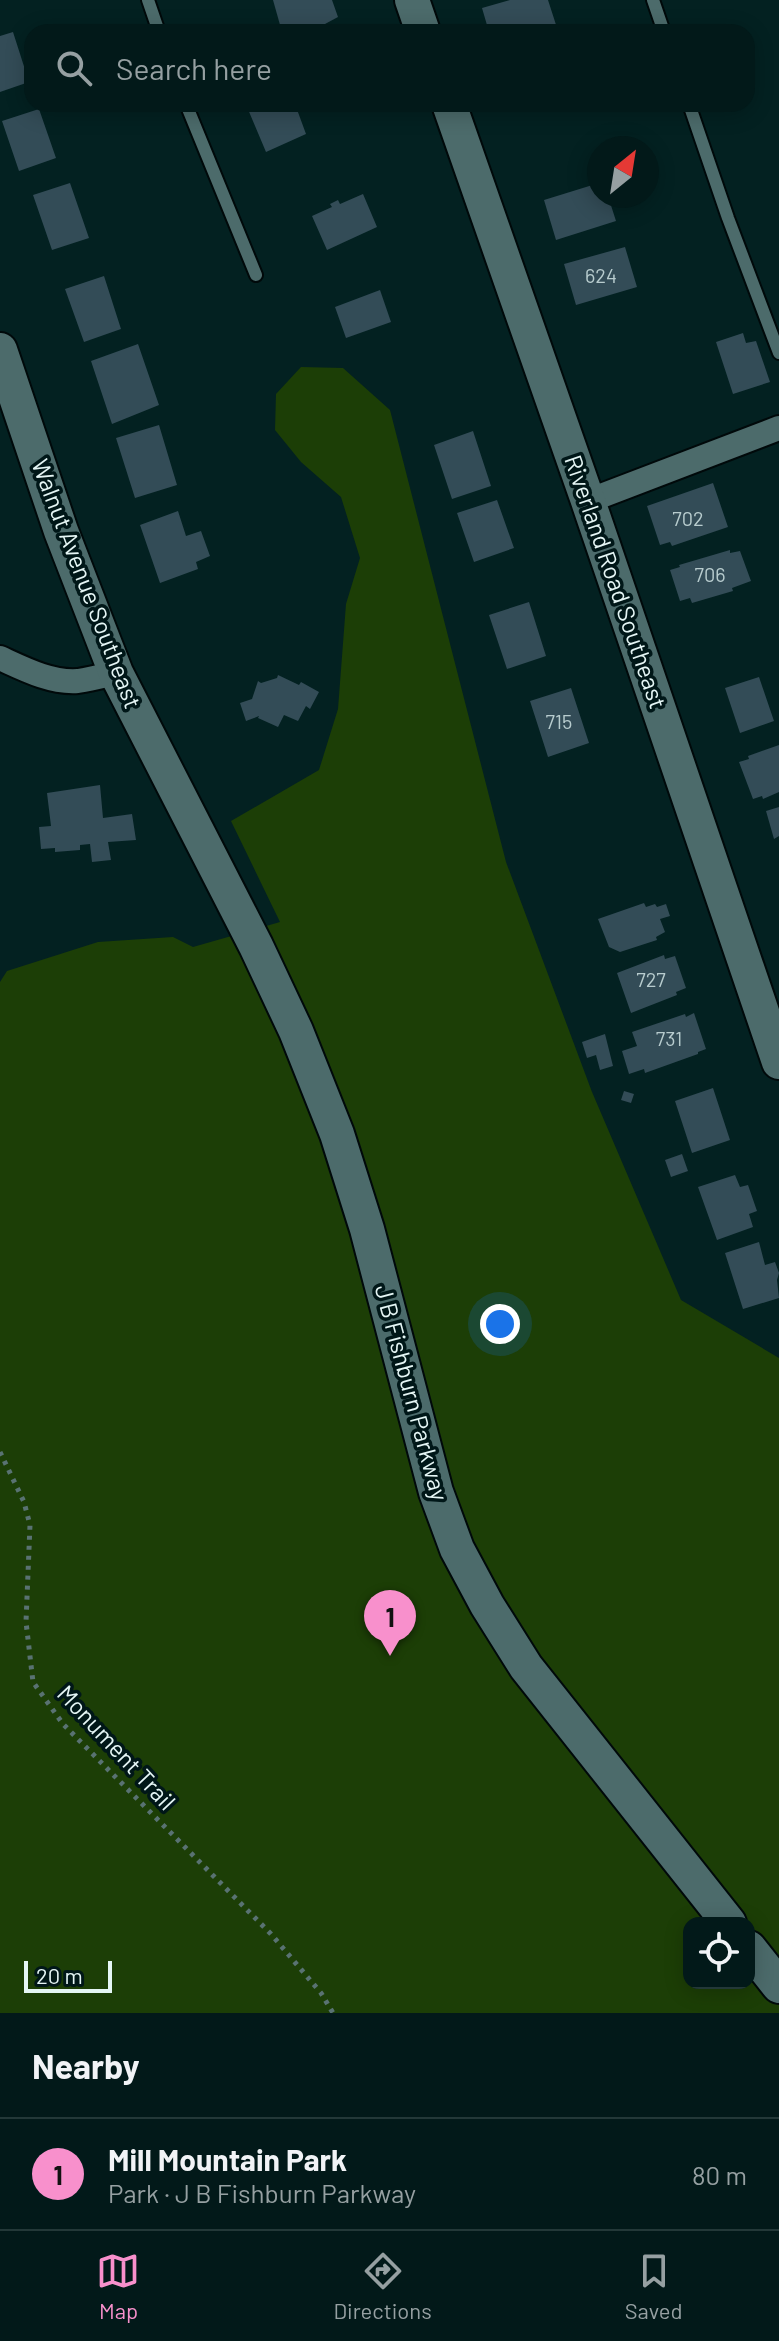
<!DOCTYPE html>
<html lang="en">
<head>
<meta charset="utf-8">
<style>
	:root { --surface:#021919; --page:#102626; --text:#f1f3f6; --muted:#96a0a2; --line:#233838; --accent:#f890cc }
	body { margin:0; font-family:Barlow,sans-serif; background:var(--page); color:var(--text) }
	.controls { position:absolute; right:24px; bottom:24px; display:grid; overflow:hidden; border-radius:16px; box-shadow:0 4px 20px #0003 }
	.controls button { width:72px; height:72px; display:grid; place-items:center; padding:0; border:0; border-bottom:2px solid var(--line); background:var(--surface); color:var(--text); font:40px sans-serif }
	.compass { position:absolute; left:587px; top:136px; width:72px; height:72px; border-radius:50%; background:var(--surface); box-shadow:0 4px 20px #0003; rotate:30deg }
	.scale { position:absolute; left:24px; bottom:20px; width:88px; box-sizing:border-box; padding-left:8px; border:4px solid #e5f6f5; border-top:0; font-size:22px; line-height:28px; white-space:nowrap; color:#e5f6f5; -webkit-text-stroke:6px #001718; paint-order:stroke }
	.you { position:absolute; left:500px; top:1324px; width:28px; height:28px; margin:-20px; border:6px solid #fff; border-radius:50%; background:#1a73e8; box-shadow:0 0 0 12px #1a73e833 }
	.badge { display:grid; place-items:center; width:52px; height:52px; border-radius:50%; background:var(--accent); color:#111; font-size:26px; font-weight:700 }
	.pin { position:absolute; translate:-50% -66px; filter:drop-shadow(0 2px 4px #0008) }
	.pin::after { content:''; position:absolute; top:42px; width:28px; height:24px; background:inherit; clip-path:polygon(0 0,100% 0,50% 100%) }
	.list { margin:0; padding:0; list-style:none }
	h2 { display:flex; justify-content:space-between; align-items:center; height:104px; margin:0; padding:0 32px; font-size:34px }
	h2 small { font-size:26px; font-weight:400; color:var(--muted) }
	.list li { display:grid; grid-template-columns:52px 1fr auto; gap:24px; align-items:center; box-sizing:border-box; height:112px; padding:0 32px; border-top:2px solid var(--line) }
	.list b { display:block; font-size:30px; white-space:nowrap }
	.list p { margin:0; font-size:26px; white-space:nowrap; color:var(--muted) }
	.list em { font-size:26px; font-style:normal; color:var(--muted) }
	.icon { flex:none; width:44px; height:44px; fill:none; stroke:currentColor; stroke-width:2; stroke-linecap:round; stroke-linejoin:round }
	.map { position:relative; flex:none; width:779px; height:2013px; overflow:hidden }
	.search { position:absolute; background:var(--surface); box-shadow:0 4px 20px #0003; left:24px; right:24px; top:24px; height:88px; display:flex; align-items:center; gap:20px; box-sizing:border-box; padding:0 28px; border-radius:24px; color:var(--muted); font-size:30px }
	.sheet { height:216px; background:var(--surface) }
	nav { display:flex; justify-content:space-around; align-items:center; box-sizing:border-box; height:112px; border-top:2px solid var(--line); background:var(--surface); font-size:22px; color:var(--muted) }
	nav a { display:grid; justify-items:center; gap:4px }
	nav .on { color:var(--accent) }
	.map>svg:first-child { display:block }
	.green { fill:#1c3e06; fill-rule:evenodd }
	.building { fill:#334c57 }
	.lines { fill:none; stroke-linecap:round; stroke-linejoin:round }
	.lane-casing { stroke:#00090a; stroke-width:16 }
	.street-casing { stroke:#00090a; stroke-width:28 }
	.secondary-casing { stroke:#00090a; stroke-width:38 }
	.path { stroke:#597272; stroke-width:5; stroke-dasharray:4 6; stroke-linecap:butt }
	.lane { stroke:#4c6b6b; stroke-width:12 }
	.street { stroke:#4c6b6b; stroke-width:24 }
	.secondary { stroke:#4c6b6b; stroke-width:34 }
	.labels { text-anchor:middle; stroke-width:7; stroke-linejoin:round; paint-order:stroke }
	.number-label { font-size:20px; fill:#b8ccce }
	.street-label { font-size:24px; fill:#e5f6f5; stroke:#001718 }
</style>
</head>
<body>
<div class="map">
<svg width="779" height="2013" viewBox="0 0 779 2013">
	<rect width="100%" height="100%" fill="#032121"/>
	<!-- green -->
	<path class="green" d="M301,367L343,368L390,410L506,862L592,1092L681,1300L779,1358V2013H0V982L7,971L98,942L173,937L193,947L280,922L231,821L319,770L338,709L346,604L360,558L341,497L301,462L275,430L276,394ZM689,1923H749V1983H689Z"/>
	<!-- building -->
	<path class="building" d="M273,0H332L338,17L312,31L282,32Z
		M510,0H548L558,31L489,32L482,8Z
		M13,32L29,82L0,92V36Z
		M255,104H295L306,134L266,152L247,107Z
		M39,109L56,158L19,171L2,121Z
		M70,183L89,238L52,250L33,195Z
		M599,183V196H608L616,221L556,240L544,200Z
		M363,194L377,227L327,250L312,216L332,207L330,204L338,200L340,204Z
		M625,247L637,287L576,305L564,264Z
		M104,276L121,329L84,342L65,289Z
		M380,290L391,322L346,338L335,307Z
		M743,333L746,343L756,341L770,382L733,394L716,342Z
		M138,344L159,405L112,424L91,361Z
		M159,425L177,485L135,498L116,438Z
		M473,431L491,486L452,499L434,445Z
		M713,483L728,527L672,546L670,542L660,545L647,506Z
		M497,500L514,548L474,562L457,513Z
		M178,511L186,536L201,531L210,556L196,562L198,569L160,583L140,525Z
		M730,550V553L740,551L751,581L732,588L733,591L692,603L690,598L680,601L670,570L680,567L679,565Z
		M529,602L546,656L507,669L489,615Z
		M278,675L299,685L301,682L319,692L310,709L306,706L298,721L284,715L278,727L258,718L259,716L246,721L240,703L252,699L258,681L261,683L277,678Z
		M759,677L774,721L740,733L725,688Z
		M571,688L589,743L548,757L530,701Z
		M779,745V792L763,799L762,796L753,799L739,762L749,759L748,756Z
		M100,785L103,818L132,814L136,840L108,842L111,860L92,862L90,844L80,845V850L55,852V848L41,849L39,827L51,826L47,793Z
		M779,807V836L774,839L766,811Z
		M644,903L646,907L655,904L657,907L666,904L670,916L660,919L665,932L656,937L657,940L620,952L609,947L598,919Z
		M664,955L665,959L675,956L686,988L676,992L677,995L631,1013L617,973Z
		M694,1013L706,1049L698,1052V1054L645,1073L644,1069L629,1074L622,1051L637,1046L632,1032L685,1014L686,1017Z
		M605,1034L613,1066L600,1070L596,1055L587,1058L582,1042Z
		M713,1088L730,1140L692,1153L675,1101Z
		M624,1091L634,1094L631,1103L621,1100Z
		M682,1154L688,1171L671,1177L665,1160Z
		M735,1175L740,1187L748,1185L757,1211L749,1214L753,1227L717,1240L698,1187Z
		M759,1242L765,1265L775,1262L779,1273L777,1280L779,1298L743,1309L725,1253Z"/>
	<g class="lines">
		<!-- lane casing -->
		<g class="lane-casing">
			<path id="lane" d="M148,0L159,32
				M653,0L664,32
				M186,104L256,275
				M689,104L728,218L779,353"/>
		</g>
		<!-- street casing -->
		<g class="street-casing">
			<path id="street" d="M588,501L779,428
				M0,658C24,669 51,683 78,681C91,679 103,676 116,673"/>
		</g>
		<!-- secondary casing -->
		<g class="secondary-casing">
			<path id="secondary" d="M412,0L423,32
				M449,104L588,501L779,1062
				M0,350L61,531L116,673L256,946L296,1031L337,1134L367,1229L436,1492L457,1549L487,1605L526,1667L729,1923
				M749,1948L779,1986"/>
		</g>
		<!-- path -->
		<path class="path" d="M0,1452L24,1502L30,1525L26,1622L33,1682L63,1724L271,1934L321,1993L333,2013"/>
		<!-- lane -->
		<use href="#lane" class="lane"/>
		<!-- street -->
		<use href="#street" class="street"/>
		<!-- secondary -->
		<use href="#secondary" class="secondary"/>
	</g>
	<g class="labels">
		<!-- number labels -->
		<g class="number-label">
			<text x="601" y="283">624</text>
			<text x="688" y="526">702</text>
			<text x="710" y="582">706</text>
			<text x="559" y="729">715</text>
			<text x="651" y="987">727</text>
			<text x="669" y="1046">731</text>
		</g>
		<!-- street labels -->
		<g class="street-label">
			<text transform="translate(615 582) rotate(71)" y="8">Riverland Road Southeast</text>
			<text transform="translate(86 584) rotate(69)" y="8">Walnut Avenue Southeast</text>
			<text transform="translate(411 1393) rotate(75)" y="8">J B Fishburn Parkway</text>
			<text transform="translate(116 1748) rotate(47)" y="8">Monument Trail</text>
		</g>
	</g>
</svg>
<div class="controls">
<button><svg class="icon" aria-label="locate" viewBox="0 0 24 24"><circle cx="12" cy="12" r="6"/><path d="M12 2v4M12 18v4M2 12h4M18 12h4"/></svg></button>
</div>
<svg class="compass" viewBox="-18 -18 36 36"><path d="M0-13l5 13h-10z" fill="#e53935"/><path d="M0 13l5-13h-10z" fill="#96a0a2"/></svg>
<div class="scale">20 m</div>
<div class="you"></div>
<div class="pin badge" style="left:390px;top:1656px">1</div>
<div class="search"><svg class="icon" aria-label="search" viewBox="0 0 24 24"><circle cx="10" cy="10" r="6"/><path d="M15 15l6 6"/></svg>Search here</div>
</div>
<section class="sheet">
<h2>Nearby<small></small></h2>
<ul class="list">
<li><span class="badge">1</span><div><b>Mill Mountain Park</b><p>Park · J B Fishburn Parkway</p></div><em>80 m</em></li>
</ul>
</section>
<nav>
<a class="on"><svg class="icon" aria-label="map" viewBox="0 0 24 24"><path d="M3 6l6-2 6 2 6-2v14l-6 2-6-2-6 2zM9 4v14M15 6v14"/></svg>Map</a>
<a><svg class="icon" aria-label="directions" viewBox="0 0 24 24"><path d="M12 3l9 9-9 9-9-9zM9 14v-3h6M13 9l2 2-2 2"/></svg>Directions</a>
<a><svg class="icon" aria-label="saved" viewBox="0 0 24 24"><path d="M7 4h10v16l-5-4-5 4z"/></svg>Saved</a>
</nav>
</body>
</html>
